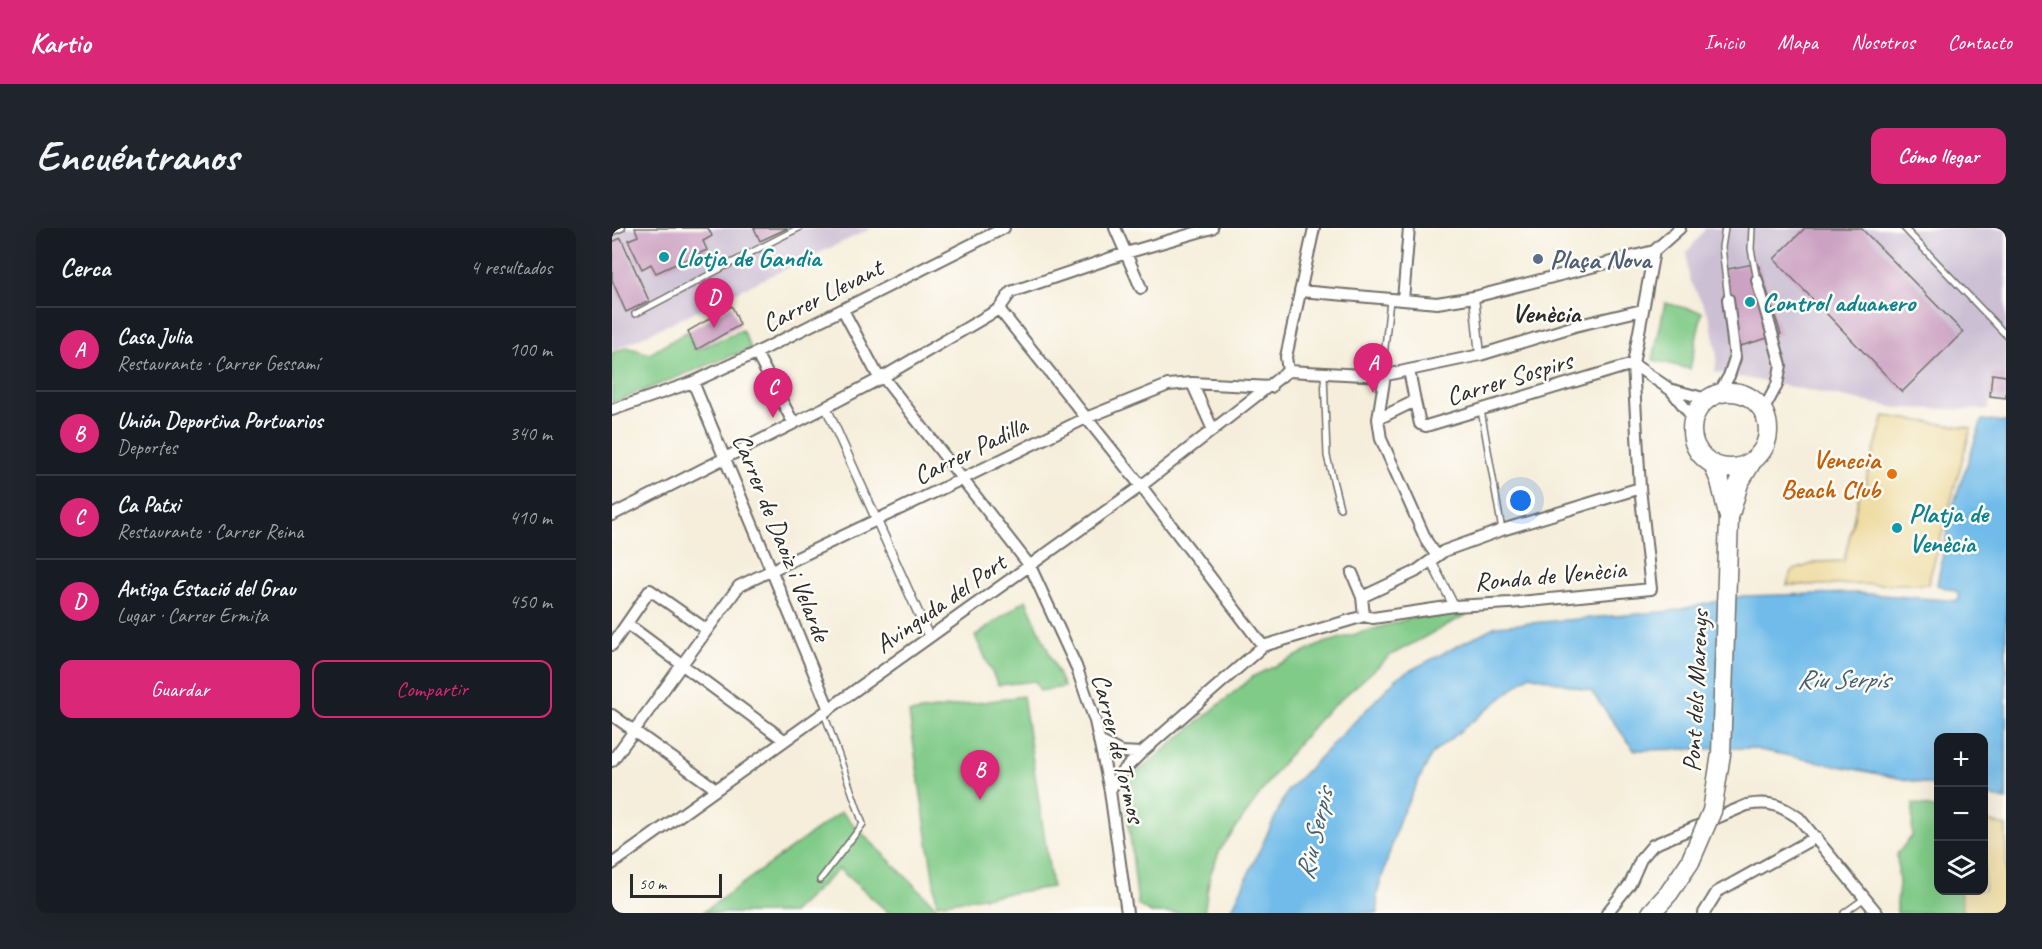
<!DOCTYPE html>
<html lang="es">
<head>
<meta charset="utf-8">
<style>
	:root { --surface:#171b24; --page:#20242c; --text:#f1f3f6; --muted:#9ea1a6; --line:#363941; --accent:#db2777 }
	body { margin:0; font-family:Caveat,sans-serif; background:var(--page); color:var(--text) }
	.controls { position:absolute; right:18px; bottom:18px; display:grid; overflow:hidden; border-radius:12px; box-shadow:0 6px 24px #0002 }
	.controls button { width:54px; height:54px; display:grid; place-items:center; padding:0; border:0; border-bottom:2px solid var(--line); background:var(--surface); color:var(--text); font:30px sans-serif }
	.scale { position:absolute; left:18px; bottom:15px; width:92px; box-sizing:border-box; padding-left:6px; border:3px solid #2b2b2b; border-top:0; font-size:16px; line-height:21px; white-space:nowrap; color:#2b2b2b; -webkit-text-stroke:4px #fdfcf7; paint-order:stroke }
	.you { position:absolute; left:909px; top:273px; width:21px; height:21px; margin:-15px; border:4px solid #fff; border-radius:50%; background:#1a73e8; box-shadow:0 0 0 9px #1a73e833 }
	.badge { display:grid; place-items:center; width:39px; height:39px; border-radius:50%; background:var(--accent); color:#fff; font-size:20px; font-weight:700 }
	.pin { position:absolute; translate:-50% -50px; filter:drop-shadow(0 2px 3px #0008) }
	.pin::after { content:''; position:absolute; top:32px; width:21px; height:18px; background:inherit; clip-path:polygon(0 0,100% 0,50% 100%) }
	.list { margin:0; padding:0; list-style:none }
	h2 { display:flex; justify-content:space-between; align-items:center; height:78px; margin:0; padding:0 24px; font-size:26px }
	h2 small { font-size:20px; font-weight:400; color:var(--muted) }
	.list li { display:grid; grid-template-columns:39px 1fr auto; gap:18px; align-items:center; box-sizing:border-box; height:84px; padding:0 24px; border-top:2px solid var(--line) }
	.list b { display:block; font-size:22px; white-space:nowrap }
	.list p { margin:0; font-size:20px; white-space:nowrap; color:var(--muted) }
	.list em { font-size:20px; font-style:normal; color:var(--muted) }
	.actions { display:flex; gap:12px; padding:18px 24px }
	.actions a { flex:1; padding:14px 0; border:2px solid var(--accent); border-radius:12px; text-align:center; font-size:21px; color:var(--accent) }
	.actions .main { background:var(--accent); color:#fff }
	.icon { flex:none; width:33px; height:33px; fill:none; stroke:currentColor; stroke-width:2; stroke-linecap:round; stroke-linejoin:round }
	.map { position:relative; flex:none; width:1394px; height:685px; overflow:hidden; border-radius:12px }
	header { display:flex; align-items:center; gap:36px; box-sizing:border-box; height:84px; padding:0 30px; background:var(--accent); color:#fff }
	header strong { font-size:28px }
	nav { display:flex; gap:33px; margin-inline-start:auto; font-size:21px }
	.intro { display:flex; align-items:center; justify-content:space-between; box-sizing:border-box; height:144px; padding:0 36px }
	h1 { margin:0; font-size:42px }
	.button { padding:15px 27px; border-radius:12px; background:var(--accent); color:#fff; font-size:21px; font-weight:700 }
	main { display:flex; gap:36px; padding:0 36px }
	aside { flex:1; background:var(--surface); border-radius:12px; box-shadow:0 6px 24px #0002 }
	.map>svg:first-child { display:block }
	.industrial { fill:#ccbfd4 }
	.green { fill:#81cb88; stroke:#567b5a; stroke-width:1.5 }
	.sand { fill:#eeda9e; stroke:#8c8264; stroke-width:1.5 }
	.water { fill:#6fbbe9; stroke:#4d738a; stroke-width:1.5 }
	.building { fill:#cca2c2 }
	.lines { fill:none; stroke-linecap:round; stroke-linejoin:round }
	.service-casing { stroke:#726f69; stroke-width:8 }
	.pedestrian-casing { stroke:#726f69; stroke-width:11 }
	.minor-casing { stroke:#726f69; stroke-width:14 }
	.trunk-casing { stroke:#726f69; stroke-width:21 }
	.service { stroke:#fff; stroke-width:5 }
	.pedestrian { stroke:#fff; stroke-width:8 }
	.minor { stroke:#fff; stroke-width:10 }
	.trunk { stroke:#fff; stroke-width:18 }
	.trunk-bridge-casing { stroke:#726f69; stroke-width:21; stroke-linecap:butt }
	.trunk-bridge { stroke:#fff; stroke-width:18 }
	.culture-dot { fill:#0f9aa8; stroke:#fdfcf7; stroke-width:2 }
	.service-dot { fill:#5c6f8a; stroke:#fdfcf7; stroke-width:2 }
	.food-dot { fill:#e8710a; stroke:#fdfcf7; stroke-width:2 }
	.labels { text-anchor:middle; stroke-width:5; stroke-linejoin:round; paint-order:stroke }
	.culture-label { font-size:26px; font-weight:bold; fill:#0d838f; stroke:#fdfcf7; text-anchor:start }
	.service-label { font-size:26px; font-weight:bold; fill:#4e5e75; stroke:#fdfcf7; text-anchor:start }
	.street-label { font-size:26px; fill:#2b2b2b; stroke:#fdfcf7 }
	.food-label { font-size:26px; font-weight:bold; fill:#c56008; stroke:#fdfcf7; text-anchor:end }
	.neighbourhood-label { font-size:27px; font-weight:bold; fill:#2b2b2b; stroke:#fdfcf7 }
	.water-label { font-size:27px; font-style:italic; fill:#435d6e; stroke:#fdfcf7 }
</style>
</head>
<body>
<header>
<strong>Kartio</strong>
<nav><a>Inicio</a><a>Mapa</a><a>Nosotros</a><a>Contacto</a></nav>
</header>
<div class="intro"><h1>Encuéntranos</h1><a class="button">Cómo llegar</a></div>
<main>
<aside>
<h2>Cerca<small>4 resultados</small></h2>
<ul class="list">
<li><span class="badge">A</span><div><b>Casa Julia</b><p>Restaurante · Carrer Gessamí</p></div><em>100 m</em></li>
<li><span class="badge">B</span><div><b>Unión Deportiva Portuarios</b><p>Deportes</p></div><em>340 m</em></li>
<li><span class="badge">C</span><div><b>Ca Patxi</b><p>Restaurante · Carrer Reina</p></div><em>410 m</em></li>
<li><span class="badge">D</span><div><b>Antiga Estació del Grau</b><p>Lugar · Carrer Ermita</p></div><em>450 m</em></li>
</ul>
<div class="actions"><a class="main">Guardar</a><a>Compartir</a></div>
</aside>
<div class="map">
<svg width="1394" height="685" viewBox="0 0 1394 685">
	<rect width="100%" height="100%" fill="#fdfcf7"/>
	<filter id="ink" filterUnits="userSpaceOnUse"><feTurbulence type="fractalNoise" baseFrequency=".0167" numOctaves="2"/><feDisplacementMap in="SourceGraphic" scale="12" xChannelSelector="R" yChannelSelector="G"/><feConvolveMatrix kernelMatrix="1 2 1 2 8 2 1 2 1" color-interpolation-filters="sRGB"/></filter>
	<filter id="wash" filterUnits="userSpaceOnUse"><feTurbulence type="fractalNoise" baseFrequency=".008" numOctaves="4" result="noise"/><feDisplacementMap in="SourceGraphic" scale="24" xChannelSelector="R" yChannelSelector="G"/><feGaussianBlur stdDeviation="1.35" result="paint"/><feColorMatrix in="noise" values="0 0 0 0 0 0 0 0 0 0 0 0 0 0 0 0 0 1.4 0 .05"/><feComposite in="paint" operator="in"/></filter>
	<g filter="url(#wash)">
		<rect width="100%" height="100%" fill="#f6eedb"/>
		<!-- industrial -->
		<path class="industrial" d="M3,0H260L0,123V1Z
			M1093,0H1394V175L1378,173L1376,182L1285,180L1103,144L1105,128L1098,90L1078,52L1075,38V24L1089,7Z"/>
		<!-- green -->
		<path class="green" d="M1053,75L1090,84L1078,141L1041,132Z
			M130,102L139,120L0,175V125L15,119L38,126L76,103L85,122Z
			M414,372L452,459L428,463L423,453L386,457L363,408Z
			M854,382V387L779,427L708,490L671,534L608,622L598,647L592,685H539L526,677L512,555L642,448L712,415L804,389Z
			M411,468L440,659L325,676L297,485Z
			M1301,575L1326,581V662L1348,663L1352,685H1285V675L1287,656L1285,626L1300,608Z
			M229,584L330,685H277L227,641L180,685H90Z"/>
		<!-- sand -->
		<path class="sand" d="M1272,188L1359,200L1316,356L1175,357L1179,343L1206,334L1232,333L1247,267L1252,259Z
			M1372,592L1394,598V685H1352L1348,663L1372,662Z"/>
		<!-- water -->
		<path class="water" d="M1370,192L1394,194V572L1372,567V509H1326V558L1138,520L1022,522L979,463L918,447L820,526L788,590L765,666L766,685H618L676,562L787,448L884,398L1060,383L1131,368L1244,365L1347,373L1346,364L1325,357L1339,284Z"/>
		<g id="blocks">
			<!-- building -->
			<path class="building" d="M23,0H96L100,8L91,13L95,22L44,45L39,36L30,41L16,12L26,8Z
				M142,0H176L148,13Z
				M1193,0H1249L1351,104L1290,164L1162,31Z
				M9,10L37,73L14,84L0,52V14Z
				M1146,35L1169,106L1125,119L1111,42Z
				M120,78L128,97L84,122L76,103Z
				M1380,146L1394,148V170L1378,168Z"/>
		</g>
	</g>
	<g filter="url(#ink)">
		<use href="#blocks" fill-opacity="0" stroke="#726f69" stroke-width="1.5"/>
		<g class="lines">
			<!-- service casing -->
			<g class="service-casing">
				<path id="service" d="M1113,0L1110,19L1116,71
					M1140,0L1139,21L1145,52
					M1292,0L1394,107
					M0,4L10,0
					M23,86C78,58 132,27 187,0
					M712,145L715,228L728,280
					M770,148L778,72
					M869,182L890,302
					M208,652L251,596L212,485
					M1232,685L1253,670"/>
			</g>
			<!-- pedestrian casing -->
			<g class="pedestrian-casing">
				<path id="pedestrian" d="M862,69L868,127
					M214,179L317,409
					M819,333L842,378"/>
			</g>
			<!-- minor casing -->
			<g class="minor-casing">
				<path id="minor" d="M503,0L529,60
					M1145,52L1169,137L1165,157L1151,183
					M688,63L825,75L862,69L1042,23
					M791,72L797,0
					M387,81L529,258L651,418
					M231,82L265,146L271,149L418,338L464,438L483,493L498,563L515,685
					M144,125L181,194
					M1021,136L1059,162L1081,190
					M797,142L868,127L963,98L1030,82
					M676,143L770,148L797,142L803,173L766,191L773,147
					M676,143L674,129L702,0
					M81,154L217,481
					M580,155L601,202
					M1061,162L1095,171
					M1107,165L1117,148L1123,130L1116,71
					M803,173L808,196L814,198L1021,136
					M0,182L81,154L144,125L392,0
					M766,191L769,211L815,314L825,328
					M0,287L214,179L271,149L387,81L399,64L514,25L600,0
					M740,345L750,369L752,388
					M750,369L803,344L832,323L890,302L1028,260
					M15,396L172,512
					M0,417L38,362L95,402
					M0,487L104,561
					M487,513L509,524L529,525
					M0,533L127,358L350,251L474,190L556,157L580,155L659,159
					M498,563L506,548L529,525L651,418L752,388L761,390L842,378L898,375L1039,361L1028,260L1021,136L1042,23L1068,0
					M0,636L529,258L676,143
					M995,685L1018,656L1029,631L1041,617L1135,577C1158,573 1168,577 1187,590L1265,685
					M1092,685L1105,664L1204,609"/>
			</g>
			<!-- trunk casing -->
			<g class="trunk-casing">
				<path id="trunk" d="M1080 202a38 38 0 1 1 76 0a38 38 0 1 1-76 0Z
					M1101,237L1108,253L1116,286
					M1117,290L1127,255L1139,235
					M1039,685L1057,665L1078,634"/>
			</g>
			<!-- service -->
			<use href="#service" class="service"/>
			<!-- pedestrian -->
			<use href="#pedestrian" class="pedestrian"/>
			<!-- minor -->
			<use href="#minor" class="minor"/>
			<!-- trunk -->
			<use href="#trunk" class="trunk"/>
			<!-- trunk-bridge casing -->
			<g class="trunk-bridge-casing">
				<path id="trunk-bridge" d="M1078,634L1100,583L1109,526L1117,290"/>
			</g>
			<!-- trunk-bridge -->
			<use href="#trunk-bridge" class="trunk-bridge"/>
		</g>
	</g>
	<!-- markers -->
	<g class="culture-dot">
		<circle cx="52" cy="29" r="6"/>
		<circle cx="1138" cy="74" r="6"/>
		<circle cx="1285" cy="300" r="6"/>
	</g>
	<circle class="service-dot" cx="926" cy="31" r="6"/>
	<circle class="food-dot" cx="1280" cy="246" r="6"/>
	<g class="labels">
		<!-- culture labels -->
		<g class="culture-label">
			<text x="64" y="38">Llotja de Gandia</text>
			<text x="1150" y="83">Control aduanero</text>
			<text x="1297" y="294">Platja de<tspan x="1297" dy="30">Venècia</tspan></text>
		</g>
		<!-- service labels -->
		<g class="service-label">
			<text x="938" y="40">Plaça Nova</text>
		</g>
		<!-- street labels -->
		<g class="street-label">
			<text transform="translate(210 67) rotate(-27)" y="9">Carrer Llevant</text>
			<text transform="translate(897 150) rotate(-17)" y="9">Carrer Sospirs</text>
			<text transform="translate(358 222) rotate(-26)" y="9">Carrer Padilla</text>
			<text transform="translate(170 309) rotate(68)" y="9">Carrer de Daoiz i Velarde</text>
			<text transform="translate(938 347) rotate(-5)" y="9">Ronda de Venècia</text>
			<text transform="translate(328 375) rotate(-35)" y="9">Avinguda del Port</text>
			<text transform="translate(1083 463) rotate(-87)" y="9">Pont dels Marenys</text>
			<text transform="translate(507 520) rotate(76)" y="9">Carrer de Tormos</text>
		</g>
		<!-- food labels -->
		<g class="food-label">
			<text x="1268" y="240">Venecia<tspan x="1268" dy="30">Beach Club</tspan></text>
		</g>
		<!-- neighbourhood labels -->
		<g class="neighbourhood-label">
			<text x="934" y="94">Venècia</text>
		</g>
		<!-- water labels -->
		<g class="water-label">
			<text x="1231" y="460">Riu Serpis</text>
			<text transform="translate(702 606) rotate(-77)" y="9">Riu Serpis</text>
		</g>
	</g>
</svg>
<div class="controls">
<button>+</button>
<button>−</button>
<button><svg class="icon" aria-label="layers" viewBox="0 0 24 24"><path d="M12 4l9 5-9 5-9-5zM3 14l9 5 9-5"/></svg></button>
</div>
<div class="scale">50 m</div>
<div class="you"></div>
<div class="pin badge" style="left:761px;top:165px">A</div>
<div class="pin badge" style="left:368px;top:572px">B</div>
<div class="pin badge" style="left:161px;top:190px">C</div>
<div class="pin badge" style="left:102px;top:100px">D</div>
</div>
</main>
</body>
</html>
